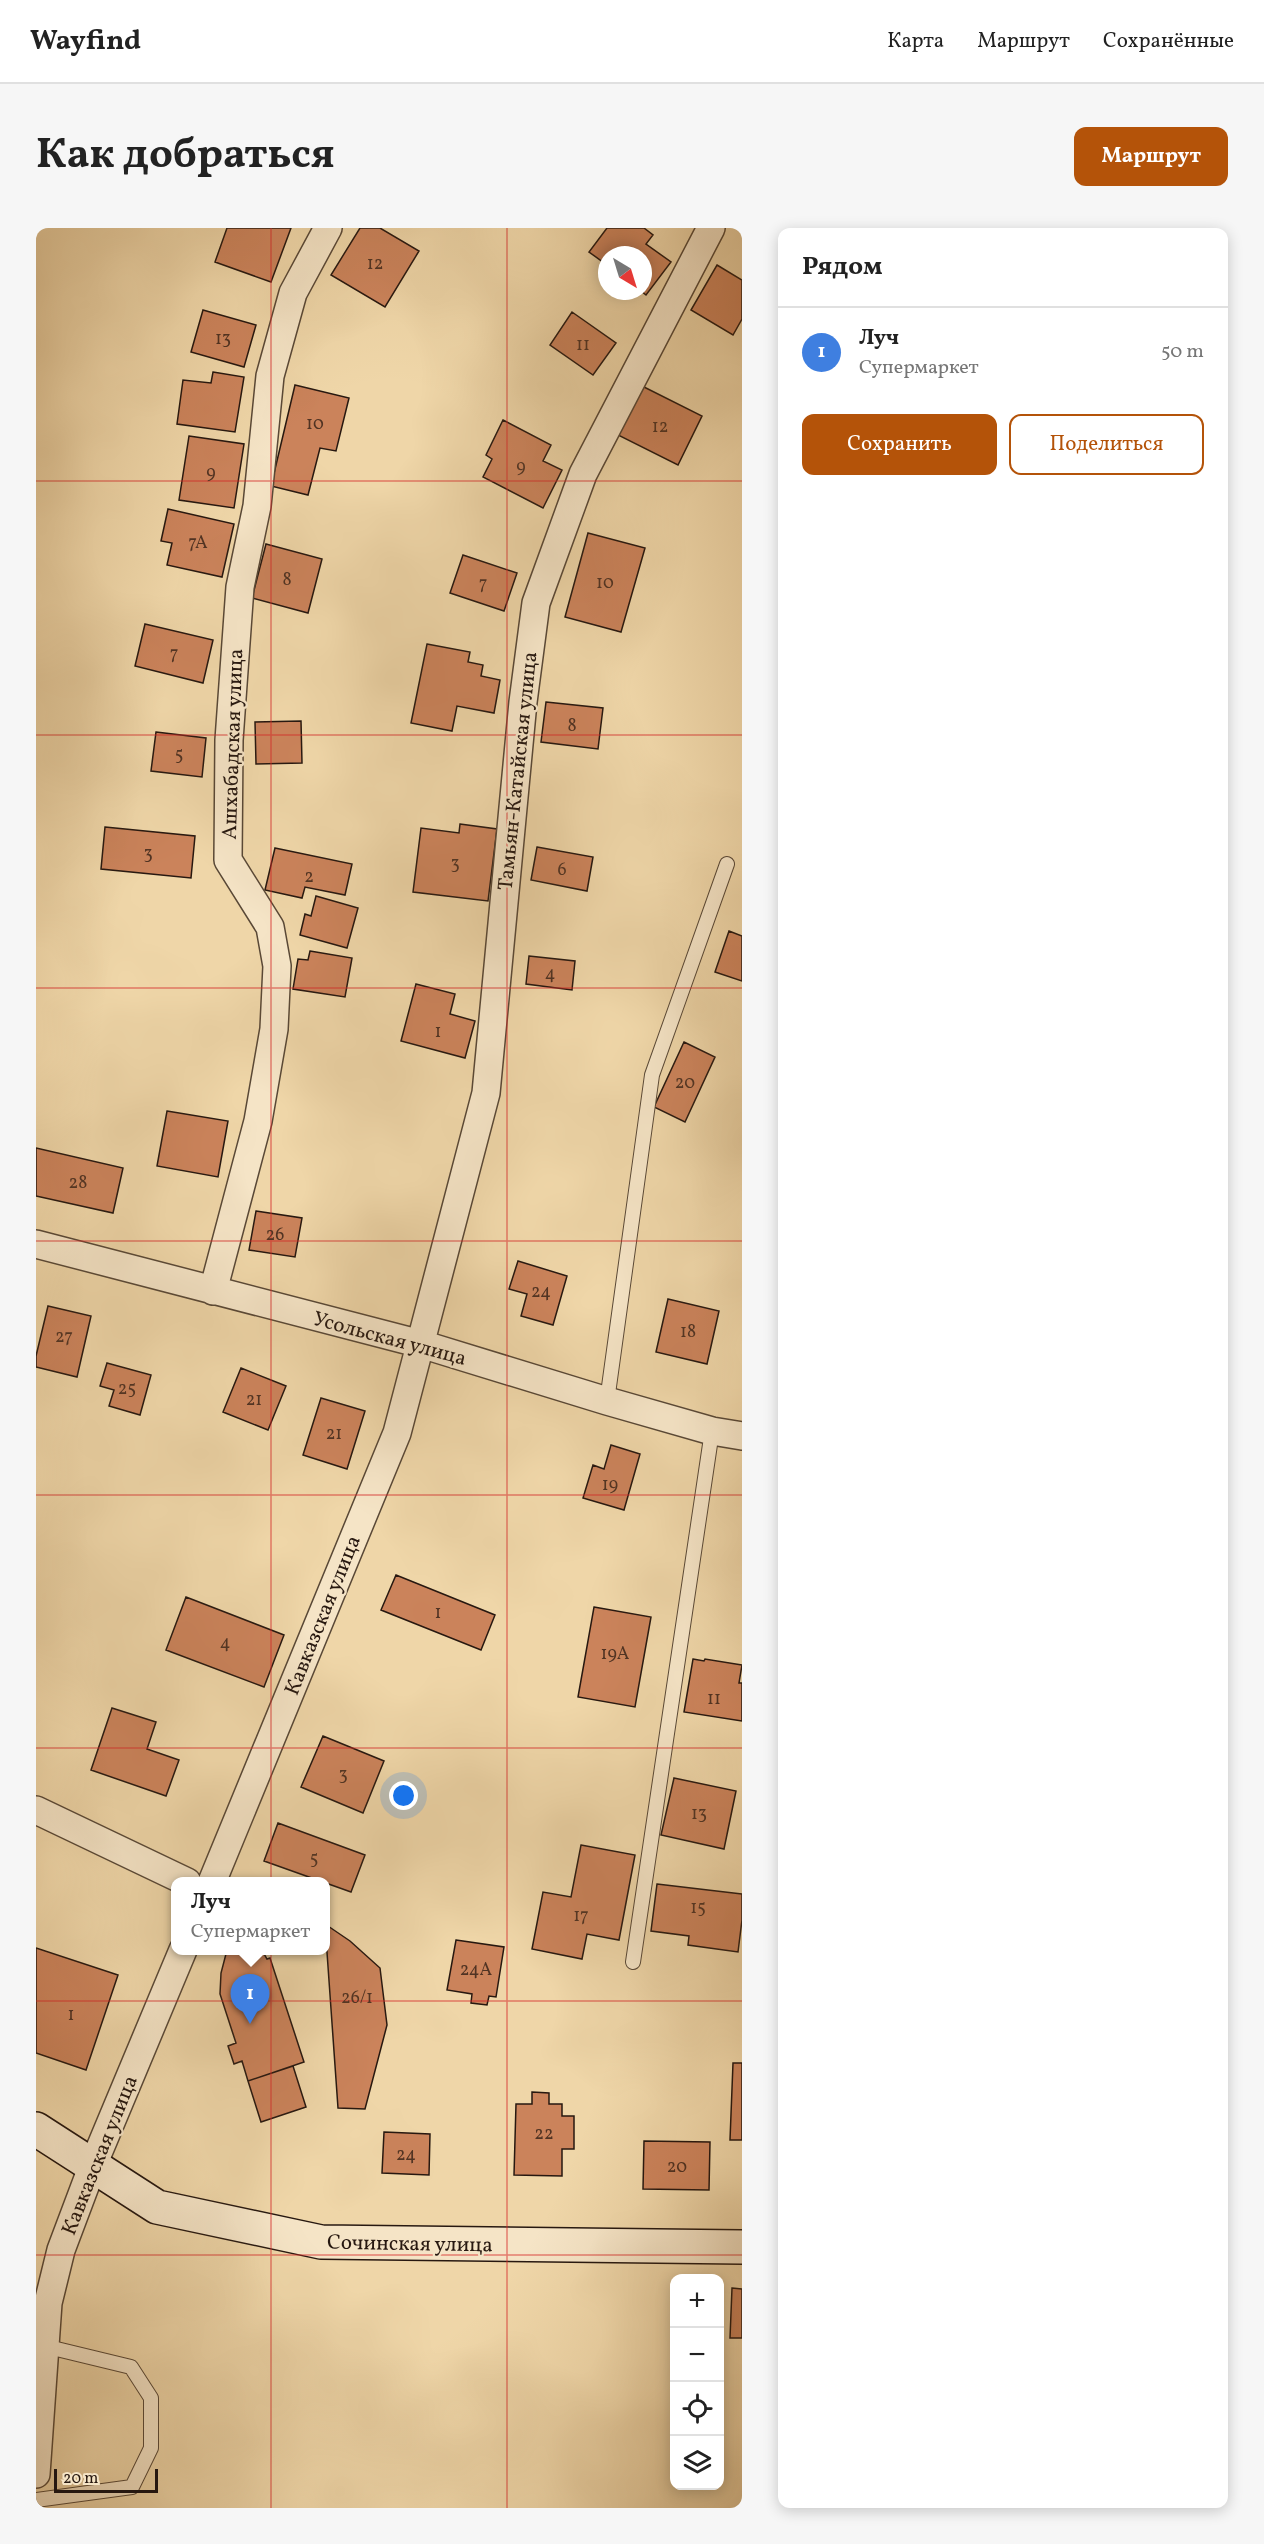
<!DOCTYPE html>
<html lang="ru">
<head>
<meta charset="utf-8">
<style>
	:root { --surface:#fff; --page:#f6f6f6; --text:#222; --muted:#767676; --line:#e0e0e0; --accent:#b45309 }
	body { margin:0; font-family:Vollkorn,serif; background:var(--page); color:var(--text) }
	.controls { position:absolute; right:18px; bottom:18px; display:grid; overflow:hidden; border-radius:12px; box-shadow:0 3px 15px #0003 }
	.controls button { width:54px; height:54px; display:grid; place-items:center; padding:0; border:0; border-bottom:2px solid var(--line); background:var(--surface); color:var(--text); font:30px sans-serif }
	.compass { position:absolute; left:562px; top:18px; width:54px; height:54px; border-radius:50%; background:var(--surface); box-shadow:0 3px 15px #0003; rotate:142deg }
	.scale { position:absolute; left:18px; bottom:15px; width:104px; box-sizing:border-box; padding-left:6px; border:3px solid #271810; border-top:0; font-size:16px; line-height:21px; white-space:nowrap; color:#271810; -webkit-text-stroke:4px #f5e4c6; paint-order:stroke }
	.you { position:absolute; left:368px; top:1568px; width:21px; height:21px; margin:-15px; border:4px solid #fff; border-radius:50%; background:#1a73e8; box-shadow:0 0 0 9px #1a73e833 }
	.badge { display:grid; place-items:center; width:39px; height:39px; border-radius:50%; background:var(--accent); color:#fff; font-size:20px; font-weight:700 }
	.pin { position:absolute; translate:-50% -50px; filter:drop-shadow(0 2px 3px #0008) }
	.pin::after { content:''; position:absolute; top:32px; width:21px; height:18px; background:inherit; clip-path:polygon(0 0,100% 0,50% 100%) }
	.popup { position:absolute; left:135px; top:1649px; width:159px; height:78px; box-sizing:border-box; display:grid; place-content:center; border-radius:12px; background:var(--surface); filter:drop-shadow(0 2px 4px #0005); font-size:20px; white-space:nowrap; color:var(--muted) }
	.popup b { font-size:22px; color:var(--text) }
	.popup::after { content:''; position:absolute; left:50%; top:100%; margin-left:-12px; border:12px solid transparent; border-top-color:var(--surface) }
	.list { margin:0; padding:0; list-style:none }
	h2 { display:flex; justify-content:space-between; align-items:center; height:78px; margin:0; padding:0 24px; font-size:26px }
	h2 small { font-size:20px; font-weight:400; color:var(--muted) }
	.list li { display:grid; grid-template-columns:39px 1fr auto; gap:18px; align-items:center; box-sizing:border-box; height:90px; padding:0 24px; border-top:2px solid var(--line) }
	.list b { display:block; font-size:22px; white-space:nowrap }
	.list p { margin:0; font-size:20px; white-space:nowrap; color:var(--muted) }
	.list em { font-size:20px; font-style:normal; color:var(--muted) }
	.actions { display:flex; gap:12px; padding:18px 24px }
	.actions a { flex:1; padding:14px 0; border:2px solid var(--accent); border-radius:12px; text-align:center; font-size:21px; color:var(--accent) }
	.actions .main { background:var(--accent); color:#fff }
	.icon { flex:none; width:33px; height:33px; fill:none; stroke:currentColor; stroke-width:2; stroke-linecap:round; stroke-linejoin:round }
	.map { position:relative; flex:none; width:706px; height:2280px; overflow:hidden; border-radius:12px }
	header { display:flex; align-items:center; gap:36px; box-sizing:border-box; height:84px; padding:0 30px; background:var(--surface); border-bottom:2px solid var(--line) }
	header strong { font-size:28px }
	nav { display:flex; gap:33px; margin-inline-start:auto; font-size:21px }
	.intro { display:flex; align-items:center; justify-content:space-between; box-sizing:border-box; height:144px; padding:0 36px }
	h1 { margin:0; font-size:42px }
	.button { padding:15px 27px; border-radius:12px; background:var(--accent); color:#fff; font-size:21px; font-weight:700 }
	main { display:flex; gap:36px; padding:0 36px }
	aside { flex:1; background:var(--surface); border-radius:12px; box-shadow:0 3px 15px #0003 }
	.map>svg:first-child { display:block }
	.building { fill:#cb835b; stroke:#271810; stroke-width:1.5 }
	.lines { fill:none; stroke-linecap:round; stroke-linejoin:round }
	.service-casing { stroke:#594836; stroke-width:16 }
	.minor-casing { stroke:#594836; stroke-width:30 }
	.secondary-casing { stroke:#271810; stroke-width:36 }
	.service { stroke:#f5e4c6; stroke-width:14 }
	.minor { stroke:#f5e4c6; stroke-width:27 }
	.secondary { stroke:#f5e4c6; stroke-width:33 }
	.grid { fill:none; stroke:#d62828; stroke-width:1.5; stroke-opacity:0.55 }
	.labels { text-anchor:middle; stroke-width:4.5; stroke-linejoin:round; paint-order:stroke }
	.number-label { font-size:18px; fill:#503323 }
	.street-label { font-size:21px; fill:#271810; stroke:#f5e4c6 }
</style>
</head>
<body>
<header>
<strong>Wayfind</strong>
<nav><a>Карта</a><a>Маршрут</a><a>Сохранённые</a></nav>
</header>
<div class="intro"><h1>Как добраться</h1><a class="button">Маршрут</a></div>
<main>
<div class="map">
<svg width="706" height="2280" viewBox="0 0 706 2280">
	<rect width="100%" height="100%" fill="#efd6a8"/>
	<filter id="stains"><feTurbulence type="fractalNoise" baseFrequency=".00333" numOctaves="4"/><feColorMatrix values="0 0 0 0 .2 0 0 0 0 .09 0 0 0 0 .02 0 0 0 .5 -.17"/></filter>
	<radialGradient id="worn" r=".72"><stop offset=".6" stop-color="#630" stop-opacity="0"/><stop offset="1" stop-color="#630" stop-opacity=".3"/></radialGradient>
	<!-- building -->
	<path class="building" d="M191,0H255L235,54L179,34Z
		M324,0H344L383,23L349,79L295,47Z
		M571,0H608L617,7L610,16L635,34L610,67L605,63H607V27H571V37L553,24Z
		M681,37L706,52V91L697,107L655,82Z
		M167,82L220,97L208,139L155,124Z
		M536,84L580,115L557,147L514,117Z
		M177,144L208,149L199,204L141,196L147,152L175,155Z
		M259,157L313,170L300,223L284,220L272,267L235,258Z
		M606,158L666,188L642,237L582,207Z
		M467,192L515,217L507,233L526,242L507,280L447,249L456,231L450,227Z
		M153,208L208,216L198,280L143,272Z
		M132,281L198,296L186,349L131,337L136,315L125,313Z
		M552,305L609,320L585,404L529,389Z
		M230,316L286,331L272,385L216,370Z
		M427,327L481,345L468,383L414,365Z
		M109,396L177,412L167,455L99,438Z
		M391,416L434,424L432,434L447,437L445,448L464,452L458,485L421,478L416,503L375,495Z
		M510,474L567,480L562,521L505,514Z
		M265,493L266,535L220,536L219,494Z
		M120,504L170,510L166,549L115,543Z
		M424,596L461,601L452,673L377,664L385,600L423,605Z
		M69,599L159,608L155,650L65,641Z
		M501,619L557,629L551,663L495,652Z
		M239,620L316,636L309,667L269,659L266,670L229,662Z
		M280,668L322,680L311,720L264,707L269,686L275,688Z
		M693,703L706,708V753L679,744Z
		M274,723L316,730L309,769L257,761L262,731L272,732Z
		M493,728L539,733L536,762L490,756Z
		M380,756L419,766L414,786L439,793L429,830L365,813Z
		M648,814L679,829L649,894L618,879Z
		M131,883L192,893L182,949L121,938Z
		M0,920L87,940L77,985L0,968Z
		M220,983L266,990L259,1029L213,1022Z
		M482,1033L531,1048L517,1097L485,1088L491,1066L473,1061Z
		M632,1071L683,1083L671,1136L620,1124Z
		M12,1078L55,1088L41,1149L0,1139V1128Z
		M71,1135L115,1147L104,1187L73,1178L78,1162L64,1158Z
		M205,1140L250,1158L232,1202L187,1184Z
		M285,1170L329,1183L311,1241L267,1227Z
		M575,1217L604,1226L588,1282L547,1270L557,1237L568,1241Z
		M360,1347L459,1387L445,1422L345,1382Z
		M150,1369L248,1407L228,1459L130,1422Z
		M558,1379L615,1389L599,1479L542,1469Z
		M657,1431L668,1433L669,1431L706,1437L703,1455H706V1493L648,1484Z
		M76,1480L120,1494L111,1521L143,1532L130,1568L55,1542Z
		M287,1508L348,1533L327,1585L265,1559Z
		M638,1550L700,1563L688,1621L625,1607Z
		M242,1595L329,1627L315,1664L228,1633Z
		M545,1617L599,1627L583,1712L551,1706L546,1731L496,1721L507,1664L535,1669Z
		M621,1656L706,1666V1692L702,1724L652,1717L653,1708L615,1703Z
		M289,1696L314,1713L344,1740L351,1797L329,1881L302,1880Z
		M420,1712L468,1719L460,1769L453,1768L451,1777L435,1775L436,1766L411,1762Z
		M0,1720L82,1747L50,1842L0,1825Z
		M191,1722H218L227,1724L231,1731L234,1730L268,1834L212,1853L206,1833L198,1836L192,1818L200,1815L184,1766L185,1745Z
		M697,1835H706V1912H694Z
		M257,1838L270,1879L225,1894L212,1853Z
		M496,1864L513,1865V1876H526V1888H538V1921H526V1948L478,1947L480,1876H496Z
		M348,1904L394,1906L393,1947L346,1945Z
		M608,1913L674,1914L673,1962L607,1961Z
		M696,2060L706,2061V2110H694Z"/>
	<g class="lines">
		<!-- service casing -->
		<g class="service-casing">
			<path id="service" d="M571,1173L616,847L691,636
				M597,1734L676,1203
				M0,2272L96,2259L115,2220V2170L95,2139L4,2117"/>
		</g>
		<!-- minor casing -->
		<g class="minor-casing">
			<path id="minor" d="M0,1016L385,1116L571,1173L676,1203L706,1208
				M177,1063L222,893L238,801L241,738L234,699L192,632L193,512L204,359L221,278L234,148L257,65L292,0
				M0,1582L151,1654
				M176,1654L361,1205L450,865L487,474L500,375L547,246L675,0
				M0,2246L12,2075L25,2022L57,1937L147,1722"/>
		</g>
		<!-- secondary casing -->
		<g class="secondary-casing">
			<path id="secondary" d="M0,1901L121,1979L285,2014L706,2019"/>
		</g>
		<!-- service -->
		<use href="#service" class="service"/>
		<!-- minor -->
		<use href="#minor" class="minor"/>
		<!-- secondary -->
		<use href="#secondary" class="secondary"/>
	</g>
	<!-- grid -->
	<path class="grid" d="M235,0V2280M471,0V2280M0,253H706M0,507H706M0,760H706M0,1013H706M0,1267H706M0,1520H706M0,1773H706M0,2027H706"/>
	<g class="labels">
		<!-- number labels -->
		<g class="number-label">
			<text x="339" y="41">12</text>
			<text x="187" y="116">13</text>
			<text x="547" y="122">11</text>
			<text x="279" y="201">10</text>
			<text x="624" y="204">12</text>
			<text x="485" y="244">9</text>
			<text x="175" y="250">9</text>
			<text x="162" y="320">7А</text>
			<text x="251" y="357">8</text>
			<text x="569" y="360">10</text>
			<text x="447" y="361">7</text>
			<text x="138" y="431">7</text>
			<text x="536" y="503">8</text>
			<text x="143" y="532">5</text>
			<text x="112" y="631">3</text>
			<text x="419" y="641">3</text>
			<text x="526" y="647">6</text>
			<text x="273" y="654">2</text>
			<text x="514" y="751">4</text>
			<text x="402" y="809">1</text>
			<text x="649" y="860">20</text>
			<text x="42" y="960">28</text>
			<text x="239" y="1012">26</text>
			<text x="505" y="1069">24</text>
			<text x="652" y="1109">18</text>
			<text x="28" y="1114">27</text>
			<text x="91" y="1166">25</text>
			<text x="218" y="1177">21</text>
			<text x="298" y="1211">21</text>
			<text x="574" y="1262">19</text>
			<text x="402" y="1390">1</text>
			<text x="189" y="1420">4</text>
			<text x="579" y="1431">19А</text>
			<text x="678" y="1476">11</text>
			<text x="307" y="1552">3</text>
			<text x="663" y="1591">13</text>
			<text x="278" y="1636">5</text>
			<text x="662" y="1685">15</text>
			<text x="545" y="1693">17</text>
			<text x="440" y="1747">24А</text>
			<text x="321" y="1775">26/1</text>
			<text x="35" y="1792">1</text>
			<text x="508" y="1911">22</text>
			<text x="370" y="1932">24</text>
			<text x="641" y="1944">20</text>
		</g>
		<!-- street labels -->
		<g class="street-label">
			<text transform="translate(196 516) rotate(-88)" y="7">Ашхабадская улица</text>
			<text transform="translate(481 543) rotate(-84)" y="7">Тамьян-Катайская улица</text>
			<text transform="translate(354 1110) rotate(15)" y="7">Усольская улица</text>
			<text transform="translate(286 1387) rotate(-68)" y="7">Кавказская улица</text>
			<text transform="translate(63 1927) rotate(-68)" y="7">Кавказская улица</text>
			<text transform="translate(374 2015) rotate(1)" y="7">Сочинская улица</text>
		</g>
	</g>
	<rect width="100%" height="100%" filter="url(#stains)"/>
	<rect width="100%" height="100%" fill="url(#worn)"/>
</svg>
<div class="controls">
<button>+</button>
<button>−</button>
<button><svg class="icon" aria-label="locate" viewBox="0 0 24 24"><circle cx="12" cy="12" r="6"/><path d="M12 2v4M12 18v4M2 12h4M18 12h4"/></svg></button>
<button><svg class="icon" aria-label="layers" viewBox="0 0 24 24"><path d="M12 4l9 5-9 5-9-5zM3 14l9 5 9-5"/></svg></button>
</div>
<svg class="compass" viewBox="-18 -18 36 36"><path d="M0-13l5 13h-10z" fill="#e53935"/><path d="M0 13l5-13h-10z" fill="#767676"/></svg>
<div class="scale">20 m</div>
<div class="you"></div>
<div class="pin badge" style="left:214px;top:1796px;background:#3f7fe0">1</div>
<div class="popup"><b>Луч</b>Супермаркет</div>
</div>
<aside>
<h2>Рядом<small></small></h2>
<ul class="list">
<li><span class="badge" style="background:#3f7fe0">1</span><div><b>Луч</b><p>Супермаркет</p></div><em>50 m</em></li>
</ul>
<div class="actions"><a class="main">Сохранить</a><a>Поделиться</a></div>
</aside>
</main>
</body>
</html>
